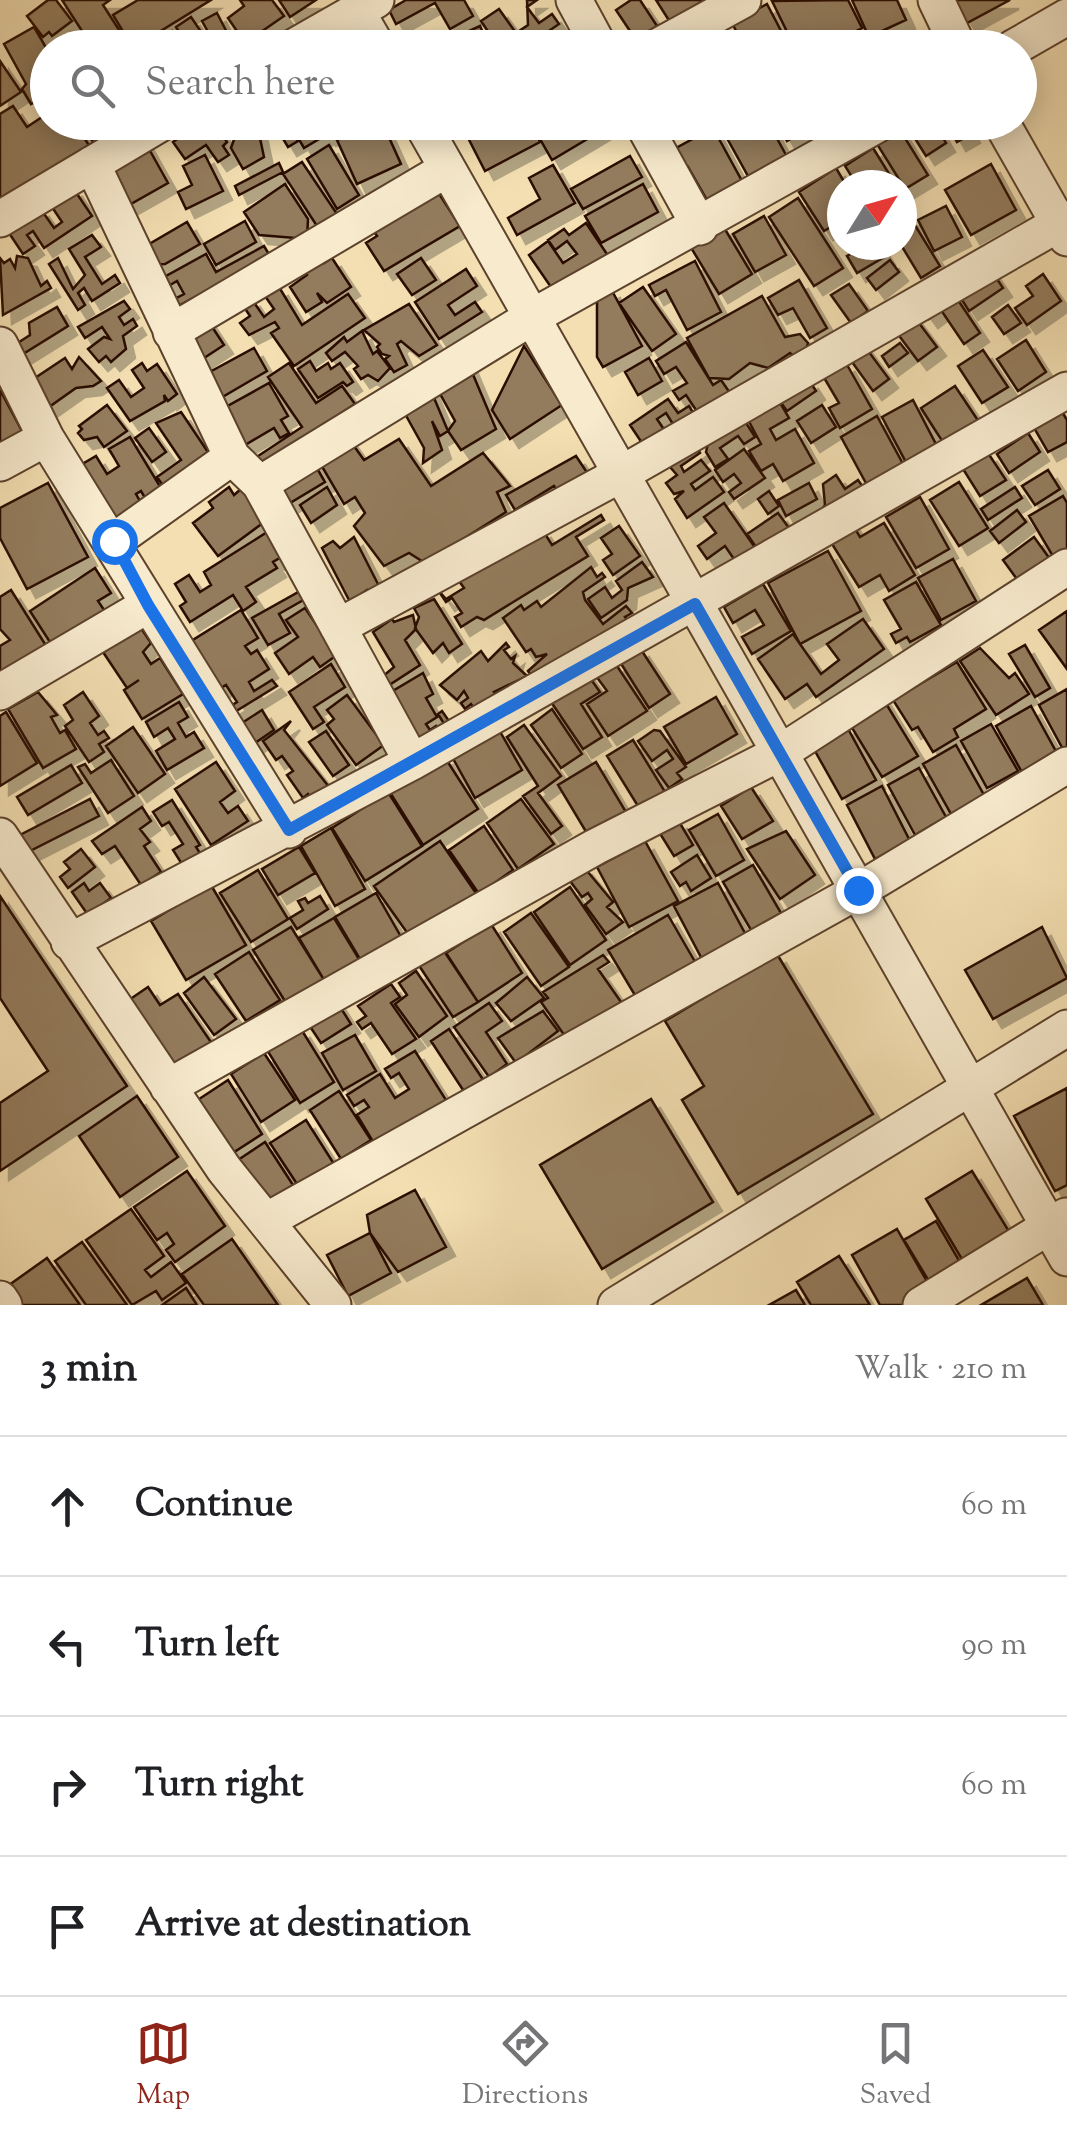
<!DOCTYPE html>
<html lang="en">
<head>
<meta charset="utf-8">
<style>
	:root { --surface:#fff; --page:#f2f2f2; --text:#202124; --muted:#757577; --line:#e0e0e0; --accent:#8f2418 }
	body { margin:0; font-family:"Sorts Mill Goudy",serif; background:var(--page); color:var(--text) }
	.compass { position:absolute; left:827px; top:170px; width:90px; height:90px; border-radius:50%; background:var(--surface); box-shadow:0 5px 25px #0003; rotate:53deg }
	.stop { position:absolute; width:30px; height:30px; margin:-22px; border:8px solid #1a73e8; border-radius:50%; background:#fff }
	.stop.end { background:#1a73e8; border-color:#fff; box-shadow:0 2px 10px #0008 }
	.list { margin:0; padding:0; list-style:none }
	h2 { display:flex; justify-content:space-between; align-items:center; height:130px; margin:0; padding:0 40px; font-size:42px }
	h2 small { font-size:32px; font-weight:400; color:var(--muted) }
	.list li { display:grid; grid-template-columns:65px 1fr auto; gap:30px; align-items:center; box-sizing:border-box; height:140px; padding:0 40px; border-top:2px solid var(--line) }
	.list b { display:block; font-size:38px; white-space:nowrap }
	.list em { font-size:32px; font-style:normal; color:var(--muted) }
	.icon { flex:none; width:55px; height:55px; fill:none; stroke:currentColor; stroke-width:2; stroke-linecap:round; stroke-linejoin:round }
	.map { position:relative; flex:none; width:1067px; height:1305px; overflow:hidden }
	.search { position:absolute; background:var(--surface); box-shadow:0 5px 25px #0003; left:30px; right:30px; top:30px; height:110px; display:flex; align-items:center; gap:25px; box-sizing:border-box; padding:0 35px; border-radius:55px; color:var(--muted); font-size:38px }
	.sheet { height:690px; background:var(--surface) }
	nav { display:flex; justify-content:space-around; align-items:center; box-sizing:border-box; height:140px; border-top:2px solid var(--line); background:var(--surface); font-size:28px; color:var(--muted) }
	nav a { display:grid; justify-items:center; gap:5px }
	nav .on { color:var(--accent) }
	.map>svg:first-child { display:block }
	.building { fill:#937b5d; stroke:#2a0e00; stroke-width:2.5; filter:url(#shadow) }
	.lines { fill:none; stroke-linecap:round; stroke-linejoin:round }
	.minor-casing { stroke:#5c422c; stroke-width:39 }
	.minor { stroke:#f7eacd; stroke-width:35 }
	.route { stroke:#1a73e8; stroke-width:12 }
</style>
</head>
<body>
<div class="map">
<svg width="1067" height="1305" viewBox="0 0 1067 1305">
	<defs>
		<filter id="shadow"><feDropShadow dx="9" dy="9" stdDeviation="0" flood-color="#0004"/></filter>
	</defs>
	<rect width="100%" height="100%" fill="#f3dfb2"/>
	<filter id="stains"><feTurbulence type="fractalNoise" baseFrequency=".002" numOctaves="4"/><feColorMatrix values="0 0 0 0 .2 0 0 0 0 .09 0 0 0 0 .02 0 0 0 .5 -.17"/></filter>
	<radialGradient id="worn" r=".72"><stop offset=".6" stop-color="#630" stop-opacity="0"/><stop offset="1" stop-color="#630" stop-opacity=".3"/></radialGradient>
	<!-- building -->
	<path class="building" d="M48,0H56L72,21L52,36L49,32L43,37L27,16Z
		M62,0H110L103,5L121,33L93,48Z
		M138,0H211L133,48L113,15Z
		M240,0H272L284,16L245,43L228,18L244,6Z
		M279,0H316L290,17Z
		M406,0H464L473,16L450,29L435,3L396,24L389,10Z
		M527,0H537L527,7L539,23L552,14L559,24L524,48H499L481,21L499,9L516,33L528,25Z
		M631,0H640L657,26L636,40L616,10Z
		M656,0H704L670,22Z
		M848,0L862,28L823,48H795L772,1Z
		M852,0H897L906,20L869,37Z
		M954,0H1010L967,23Z
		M767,4L790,48H745L732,23Z
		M217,13L235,48H217L202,21Z
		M191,17L212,48H189L176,27Z
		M716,24L729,48H701L695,36Z
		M480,26L490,48H432Z
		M34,27L48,51V95L31,104L22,89L26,84L4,44Z
		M172,31L184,48H147Z
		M0,61L21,92L0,106Z
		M13,106L27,127L48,113V122H74L92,150L0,212V114Z
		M80,122H96L108,141L97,148Z
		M201,122H214L227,142L223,146L229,155L218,162L206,145L185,159L173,142Z
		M234,122L257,124L264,157L243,169L231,148L236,134L230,125Z
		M273,122H286L298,141L288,147Z
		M297,122H316L324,136L304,148L291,126Z
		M320,122H359L327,137Z
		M375,122H382L401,164L357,184L337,140Z
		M473,122H530L540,142L485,171L463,128Z
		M536,122L594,123L616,122L552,160L532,125Z
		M718,122H768L786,155L748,176Z
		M776,122H820L787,141Z
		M926,122H934L946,143L926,156L911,132Z
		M946,122H965L971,134L957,142Z
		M713,128L742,181L707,200L688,167L676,173L665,154Z
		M900,130L928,175L905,189L877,144Z
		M144,140L168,183L122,209L102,174Z
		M329,145L359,195L337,209L307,159Z
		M873,148L896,185H857L845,166Z
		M205,155L223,191L186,209L178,192L192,185L183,166Z
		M630,156L642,177L583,209L571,189Z
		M302,162L337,214L317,226L283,174Z
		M279,163L283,172L239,195L235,186Z
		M991,164L1016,210L971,235L945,190Z
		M553,165L575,203L517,235L508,218L540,199L529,178Z
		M836,168L846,185H842V220L824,231L799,192Z
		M285,184L308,219L307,239L259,235L244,212Z
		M643,184L658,212L601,243L585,216Z
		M73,188L92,216L44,248L33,231L27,235L35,246L23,254L7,230L40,208L54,228L62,222L50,204Z
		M436,189L460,226L384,271L366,243L377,236L368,223Z
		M798,198L843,268L814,286L769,217Z
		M946,206L962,237L934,251L918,220Z
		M764,216L786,255L755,272L733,234Z
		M910,217L940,266L921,278L901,245L902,222Z
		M245,221L256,242L216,265L204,244Z
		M187,222L200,244L165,264L147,265L139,250Z
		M586,223L615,266L555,293L529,255L548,241L563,263L577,254L567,241L555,250L548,240L564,229L569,235Z
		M723,226L752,274L719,294L690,246Z
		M92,235L101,247L85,257L102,284L115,275L120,283L92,301L84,288L78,293L85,305L78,310L49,264L58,258L73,289L85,275L69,249Z
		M866,245H879L886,256L857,273L847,256Z
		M264,246L270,256L173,309L169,302L184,294L177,281L162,290L157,281L206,254L216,272Z
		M319,255L324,263L332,258L351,287L327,303L317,293L322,302L306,312L290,287L307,275L301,265L310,259L319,266L314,259Z
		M17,256L28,258L41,286L47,281L51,288L3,315L0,258L4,263L10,259L15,268Z
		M421,258L436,280L412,295L397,274Z
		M890,260L899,272L876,290L867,278Z
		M695,261L721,312L687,330L666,290L655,296L649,285Z
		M466,269L477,286L448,305L455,315L475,302L482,312L439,339L415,302Z
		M991,270L1003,288L969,311L957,292Z
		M1043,274L1061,301L1027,325L1015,308L1033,296L1026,286Z
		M799,280L827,328L810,338L793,308L778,315L768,298Z
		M849,284L868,311L851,323L831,295Z
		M279,287L302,325L348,294L365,318L294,366L271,333L279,328L275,322L249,335L240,323L250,316L242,304L251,298L264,317L274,309L265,296Z
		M643,287L676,334L652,351L619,303Z
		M950,288L980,333L964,344L941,310L929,319L921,308Z
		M611,289L642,346L603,367L597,357V297Z
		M762,296L785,337L800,334L808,343L802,363L790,353L768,368L750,363L729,379L709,378L687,338Z
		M124,301L130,309L119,317L124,325L133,319L137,326L123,336L126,349L111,362L106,356L99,362L88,349L104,337L110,339L102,327L85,338L78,327Z
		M409,304L437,345L419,356L401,341L397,344L407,365L394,372L385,359L389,356L382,354L377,347L380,344L364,330Z
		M1008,305L1021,323L1004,334L992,317Z
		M57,307L68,326L23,354L16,344L30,335L29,323Z
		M913,315L937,347L918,361L894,329Z
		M207,319L224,345L201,360L184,334Z
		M362,331L373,354L377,351L390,368L378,381L368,375L361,379L354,369L358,366L345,352L332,361L326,353L344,337L347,342Z
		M1026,340L1046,372L1018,391L997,359Z
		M686,342L713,385L721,380L730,393L698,413L686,395L679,400L673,391L687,383L676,367L664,374L656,361Z
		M900,343L908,353L889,367L882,356Z
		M863,344L889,379L873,391L847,355Z
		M524,346L562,405L510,439L492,410Z
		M254,348L267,371L219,399L206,374Z
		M983,350L1008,387L982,403L958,366Z
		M79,357L101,381L93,386L76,388L49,407L26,384L65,358L72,369Z
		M649,358L662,381L638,395L625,372Z
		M310,361L316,371L328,363L331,369L340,363L353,382L347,386L343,382L318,398L298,369Z
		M142,363L147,371L157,364L177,394L168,401L164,395L165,401L130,421L107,388L119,380L131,397L144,388L132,370Z
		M289,363L316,403L342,386L355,404L261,467L255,458L302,427L268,377Z
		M846,363L872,409L840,428L829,408L839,403L823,376Z
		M469,365L496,429L461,450L448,431L455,421L434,383Z
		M809,380L816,391L787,411L779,400Z
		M269,383L288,416L281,420L289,433L280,438L274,428L245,445L224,408Z
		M429,386L448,431L440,436L432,421L442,450L423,463L424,448L399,403Z
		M955,386L981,425L946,447L921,408Z
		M0,390L22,431L0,443Z
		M668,399L678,413L689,406L697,419L678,432L666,413L657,419L667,434L646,449L630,425Z
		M778,399L789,418L770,429L776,440L795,429L814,463L783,481L773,464L761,471L749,451L761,444L746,416Z
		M913,400L939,450L908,466L882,417Z
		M107,405L127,431L104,447L97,437L84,440L78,433L82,429L79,426Z
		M822,405L836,427L811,443L797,421Z
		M1061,410L1067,420V442L1048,452L1033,426Z
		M181,412L216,464L164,487L157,477L181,460L156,423Z
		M877,416L903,464L867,485L841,437Z
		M743,418L755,437L744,444L738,436L720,448L728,459L715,467L706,452L711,430Z
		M149,428L166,452L152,462L135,438Z
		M1028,433L1040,452L1009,473L997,454Z
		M130,437L164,493L148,503L141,491L136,494L141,503L111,520L79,466L96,456L107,474L119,466L109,449Z
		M349,439L364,460L399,439L431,486L483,453L510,486L497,492L506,512L425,563L409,553L384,566L354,526L365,513L355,497L344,504L317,458Z
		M697,448L700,453L681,466L684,472L701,460L710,471L691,484L695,490L713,477L724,492L687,518L675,499L684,491L674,494L666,483L677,475L670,467Z
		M744,449L765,478L734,499L729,492L741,483L734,474L723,482L715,470Z
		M988,453L1006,480L980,496L963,469Z
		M576,456L590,477L561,496L554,486L515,510L506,495Z
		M311,458L325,482L290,503L276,480Z
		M1048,470L1060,489L1035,505L1022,486Z
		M836,475L845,489L858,480L865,490L820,512L825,505L823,484Z
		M959,482L988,528L959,546L930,500Z
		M48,483L88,557L27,589L0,538V508Z
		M809,483L817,499L786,516L778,500Z
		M229,487L234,495L242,488L267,520L218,556L193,523L213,508L209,502Z
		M327,487L337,505L311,523L300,505Z
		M1015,487L1022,498L988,520L981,509Z
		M769,491L779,506L768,514L758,499Z
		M1063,496L1067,503V550L1054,558L1029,516Z
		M920,497L949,549L916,568L886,517Z
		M724,503L756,549L736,562L725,546L707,559L698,546L716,533L704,517Z
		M1017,510L1026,522L999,543L990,531Z
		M778,513L789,528L758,550L747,534Z
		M601,515L604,520L576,537L588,556L484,620L477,617L461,627L455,617L462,613L452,598L446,602L438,590L446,599L464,588L459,581L542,529L552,545Z
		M851,522L860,537L884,523L915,575L889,591L880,575L859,587L827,536Z
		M619,526L640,556L613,575L603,560L612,554L601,538Z
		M272,529L288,553L273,562L277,568L246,587L256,602L243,611L233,595L190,622L180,606L186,602L175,584L189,575L200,592L211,585L204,572Z
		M354,537L382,592L373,598L367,590L350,602L322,548L333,541L340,548Z
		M1034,537L1055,566L1024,589L1003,560Z
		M828,551L861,611L800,644L768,583Z
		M953,559L976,601L941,620L918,578Z
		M642,562L653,577L628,588L627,600L601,618L588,599L605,587L612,598L622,590L616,581Z
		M591,567L597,577L602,573L605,577L583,592L585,600L603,624L626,606L632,613L625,617L631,625L533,678L528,671L547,654L536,657L531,649L526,652L503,618L521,605L524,610L537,601L541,607Z
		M95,568L111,593L98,601L108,616L55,650L30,611Z
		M916,582L941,625L910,642L907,637L896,643L891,634L901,629L884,600Z
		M763,584L791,631L752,654L742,637L764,625L755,610L733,623L724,607Z
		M11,590L50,652L0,673V646L10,640L0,629V597Z
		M302,590L307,598L279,614L290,633L268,645L252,618Z
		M434,599L462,644L449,653L443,643L433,653L415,628L419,617L414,608Z
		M305,608L337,655L320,667L313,657L289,674L275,653L298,637L286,620Z
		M241,610L258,638L245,646L251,654L257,650L269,669L249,682L254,691L272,680L277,686L233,713L229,707L237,702L226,685L209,695L180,648Z
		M1067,611V669L1039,630Z
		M413,615L416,629L405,640L420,665L380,691L374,684L394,667L373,632L392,619L394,622Z
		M863,619L884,649L816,697L807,684L785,699L758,659L793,634L821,674L839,660L827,644Z
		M141,628L151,643L143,652L151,664L160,658L183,694L142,719L124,690L139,680L127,688L103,652Z
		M506,643L509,647L504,650L511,659L515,656L513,663L527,676L494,692L502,703L446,727L438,714L442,711L451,724L473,707L471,704L465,709L461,703L468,698L464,691L457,700L440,685L481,651L488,661Z
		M1025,645L1050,688L1035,697L1009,654Z
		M640,648L670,694L649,708L620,662Z
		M980,648L1009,678L1015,673L1029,694L996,715L960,661Z
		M957,662L986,709L954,729L958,737L933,752L918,727L912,730L893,700Z
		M615,663L647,711L608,736L587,704L607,691L596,676Z
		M331,664L345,687L314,707L324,722L313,729L289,692Z
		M585,671L600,692L581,704L602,737L583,749L547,696Z
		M423,673L433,694L426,698L437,717L426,724L430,730L436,726L442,735L415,743L386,695Z
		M1067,689V752L1065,753L1039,705Z
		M38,692L57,715L51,717L60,733L65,730L76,749L43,768L8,709Z
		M83,692L99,716L90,723L98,735L104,731L109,738L99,744L104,752L89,762L65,726L73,720L64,705Z
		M347,695L384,745L356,765L327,725L334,719L327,710Z
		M716,697L737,734L686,764L664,727Z
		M882,697L918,756L882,777L846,718Z
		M179,702L188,717L178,723L186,737L194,732L204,748L167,770L156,751L175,739L168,728L154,737L146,722Z
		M1031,706L1058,755L1023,774L996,726Z
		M552,709L582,754L561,768L531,725Z
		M262,710L274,730L255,743L228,732Z
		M6,712L37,763L0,786V716Z
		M291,721L284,730L333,792L315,804L308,794L303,798L287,775L293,771L282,756L276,760L263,741Z
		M991,724L1018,771L987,788L961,741Z
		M524,725L561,776L538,793L562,826L551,834L523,796L538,786L507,737Z
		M846,725L876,780L842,799L811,744Z
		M133,727L165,774L138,793L106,746Z
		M498,728L522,770L475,798L451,755Z
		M654,730L660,731L686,767L677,773L682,779L669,788L656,770L673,759L667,750L652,761L638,741Z
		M326,731L349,765L333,776L309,742Z
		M633,740L667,795L641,811L607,756Z
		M956,745L984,795L951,814L923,764Z
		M444,756L478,809L423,845L389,791Z
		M111,760L134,796L108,813L78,767L85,764L91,773Z
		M216,762L235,791L220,802L228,813L238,806L248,821L211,845L175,789Z
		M596,762L626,812L588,835L558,785Z
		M71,765L82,783L28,815L17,797Z
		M919,768L946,817L915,835L888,785Z
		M882,786L910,841L875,859L847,805Z
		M751,787L773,821L742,839L721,806Z
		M388,792L422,846L365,881L332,828Z
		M90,799L99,816L24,854L16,837Z
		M521,799L554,844L518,869L487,823Z
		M172,800L200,845L196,847L205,861L187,872L173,850L183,844L169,822L162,826L153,812Z
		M142,807L151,821L140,829L150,842L144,846L161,872L141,885L115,846L102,854L92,841Z
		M718,814L744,860L716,876L689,830Z
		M678,820L693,845L674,856L659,832Z
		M484,826L513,870L479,894L449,850Z
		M331,828L365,889L335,906L301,846Z
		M786,831L815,875L780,899L747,849Z
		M440,841L478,896L413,941L374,886Z
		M645,841L678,901L629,927L597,867Z
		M299,847L315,873L278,895L262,869Z
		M81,849L95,867L68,888L60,877L70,869L64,862Z
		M697,855L711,878L691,891L686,882L680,886L671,872Z
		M753,865L781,913L751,930L723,882Z
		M583,866L613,902L607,907L623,922L606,934L585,905L592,899L588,893L582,897L567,877Z
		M258,870L288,919L251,942L220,893Z
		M84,883L89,891L100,883L111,898L88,915L72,892Z
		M718,883L747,937L703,961L674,906Z
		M211,885L246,945L186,980L151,921Z
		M570,887L606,940L570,965L534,912Z
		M376,893L404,942L364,966L335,917Z
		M0,896L127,1086L0,1171V1103L48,1071L0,998Z
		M320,896L328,909L297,929L290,918L303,910L298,901L305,898L308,903Z
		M531,913L569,967L541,986L504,932Z
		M668,915L698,967L639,1002L608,950Z
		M334,918L362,964L327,985L299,938Z
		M491,924L522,973L478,1002L446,953Z
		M291,927L326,983L288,1006L253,950Z
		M1042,927L1067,978L993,1019L965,970Z
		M440,945L478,1002L453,1017L416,961Z
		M249,952L280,1000L246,1021L215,974Z
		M777,954L873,1114L738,1194L682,1100L704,1086L665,1021Z
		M603,955L609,962L598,969L621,1002L567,1039L541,1002L548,998L543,992Z
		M416,971L447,1016L419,1037L395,1004L407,995L399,983Z
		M204,977L236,1019L214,1035L184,993Z
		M527,977L544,998L511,1021L496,1003Z
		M391,984L400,997L391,1003L416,1039L392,1054L371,1023L362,1029L357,1022L366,1016L358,1006Z
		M148,987L160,1005L178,994L215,1048L176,1075L126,1002Z
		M337,1002L351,1024L321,1043L307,1022Z
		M489,1003L502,1021L486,1032L507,1064L489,1077L454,1027Z
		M543,1011L558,1031L516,1063L498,1038Z
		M301,1029L334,1082L300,1103L267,1050Z
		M449,1029L484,1081L465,1093L431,1041Z
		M355,1035L376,1071L343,1090L322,1053Z
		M415,1051L446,1100L375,1145L357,1115L369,1107L364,1100L354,1106L347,1095L380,1074L395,1098L409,1089L399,1073L391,1078L385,1069Z
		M264,1053L295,1100L261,1122L231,1074Z
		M228,1080L262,1134L225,1158L190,1105Z
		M1067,1088V1185L1055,1191L1014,1116Z
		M339,1091L371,1140L341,1159L310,1110Z
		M137,1096L178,1157L120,1197L79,1136Z
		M651,1099L713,1202L602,1269L540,1165Z
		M306,1120L334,1164L299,1187L270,1143Z
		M265,1142L293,1185L257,1208L229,1166Z
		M187,1171L225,1226L175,1262L166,1250L174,1244L167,1233L157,1240L134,1207Z
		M972,1171L1013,1238L966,1266L926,1199Z
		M415,1190L446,1247L398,1272L370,1233L367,1215Z
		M131,1209L164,1256L145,1270L151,1277L171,1262L186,1283L162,1300L156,1291L132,1305L86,1240Z
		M936,1221L964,1269L933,1288L904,1240Z
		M897,1229L933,1292L910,1305H880L852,1255Z
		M370,1233L391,1273L348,1296L327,1255Z
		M232,1239L278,1305H204L182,1274Z
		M82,1242L127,1305H86L55,1261Z
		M839,1256L870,1305H811L797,1282Z
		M47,1258L80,1305H13L2,1290Z
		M1027,1278L1043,1305H981Z
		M186,1288L197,1305H162Z
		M796,1290L805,1305H769Z"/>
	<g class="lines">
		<!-- minor casing -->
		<g class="minor-casing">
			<path id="minor" d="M574,0L600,48
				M936,0L959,48
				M356,10L378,48
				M292,48L376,0
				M655,48L743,0
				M1013,48L1067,17
				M421,122L1067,1258
				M642,122L700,227
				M1001,122L1067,238
				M92,164L232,457
				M0,219L163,122
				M171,332L447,169
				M0,345L46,438L289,830
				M0,463L46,438
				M260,484L412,762
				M114,541L232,457L260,484L532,317L882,122
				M338,627L621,474L1067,219
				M0,692L148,605
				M0,836L224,1169L333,1305
				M69,942L412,762L1067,390
				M168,1087L595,847L780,753L1067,567
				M266,1221L858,891L1067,765
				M0,1299L4,1305
				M616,1305L1067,1028
				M921,1305L1066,1216"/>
		</g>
		<!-- minor -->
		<use href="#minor" class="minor"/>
	</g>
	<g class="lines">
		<!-- route -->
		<path class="route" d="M114,541L148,605L289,830L695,604L858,890"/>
	</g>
	<rect width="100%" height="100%" filter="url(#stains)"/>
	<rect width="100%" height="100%" fill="url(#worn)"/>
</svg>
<svg class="compass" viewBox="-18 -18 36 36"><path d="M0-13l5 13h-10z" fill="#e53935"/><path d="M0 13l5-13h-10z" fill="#757577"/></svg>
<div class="stop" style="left:114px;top:541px"></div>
<div class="stop end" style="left:858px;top:890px"></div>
<div class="search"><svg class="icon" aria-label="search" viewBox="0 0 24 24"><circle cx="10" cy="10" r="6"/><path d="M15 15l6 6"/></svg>Search here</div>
</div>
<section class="sheet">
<h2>3 min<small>Walk · 210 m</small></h2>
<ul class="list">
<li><svg class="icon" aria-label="ahead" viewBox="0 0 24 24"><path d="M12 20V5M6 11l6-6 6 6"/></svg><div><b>Continue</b></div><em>60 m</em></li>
<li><svg class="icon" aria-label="left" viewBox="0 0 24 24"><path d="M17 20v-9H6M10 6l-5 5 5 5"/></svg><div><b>Turn left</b></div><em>90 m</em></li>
<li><svg class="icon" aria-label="right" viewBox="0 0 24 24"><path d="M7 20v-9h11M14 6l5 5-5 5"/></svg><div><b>Turn right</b></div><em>60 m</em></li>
<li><svg class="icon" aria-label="arrive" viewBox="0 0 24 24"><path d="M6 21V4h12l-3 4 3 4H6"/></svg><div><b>Arrive at destination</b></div></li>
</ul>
</section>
<nav>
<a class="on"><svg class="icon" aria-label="map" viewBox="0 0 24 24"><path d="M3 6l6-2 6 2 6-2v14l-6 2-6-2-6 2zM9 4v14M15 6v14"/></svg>Map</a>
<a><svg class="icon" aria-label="directions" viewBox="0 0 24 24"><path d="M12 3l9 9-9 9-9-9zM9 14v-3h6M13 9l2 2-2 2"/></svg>Directions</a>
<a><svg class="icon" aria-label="saved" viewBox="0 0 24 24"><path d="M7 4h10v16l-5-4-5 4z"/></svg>Saved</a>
</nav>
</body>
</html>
